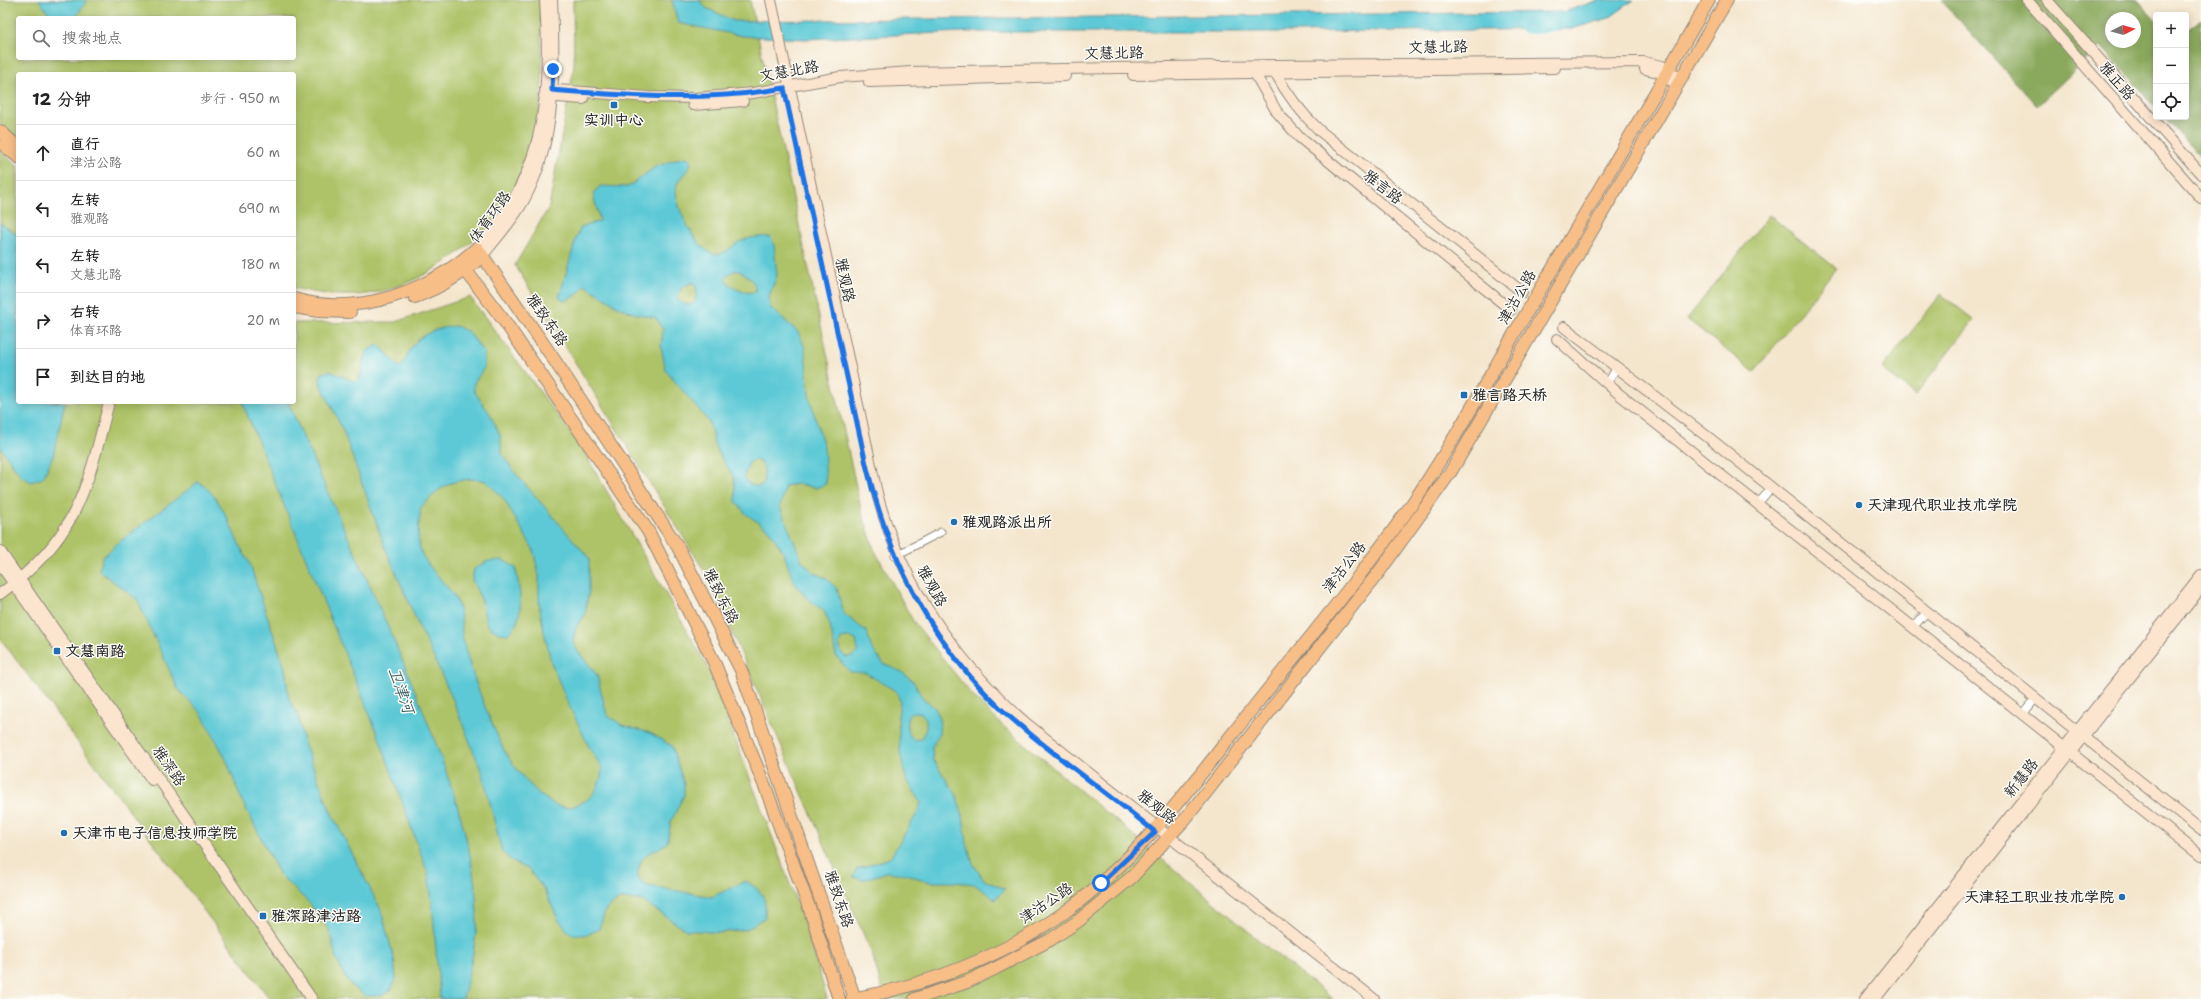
<!DOCTYPE html>
<html lang="zh">
<head>
<meta charset="utf-8">
<style>
	:root { --surface:#fff; --page:#f2f2f2; --text:#222; --muted:#767676; --line:#e0e0e0 }
	body { margin:0; font-family:"Shantell Sans","LXGW WenKai TC",sans-serif; background:var(--page); color:var(--text) }
	.controls { position:absolute; right:12px; top:12px; display:grid; overflow:hidden; border-radius:4px; box-shadow:0 2px 10px #0003 }
	.controls button { width:36px; height:36px; display:grid; place-items:center; padding:0; border:0; border-bottom:1px solid var(--line); background:var(--surface); color:var(--text); font:20px sans-serif }
	.compass { position:absolute; left:2105px; top:12px; width:36px; height:36px; border-radius:50%; background:var(--surface); box-shadow:0 2px 10px #0003; rotate:84deg }
	.stop { position:absolute; width:12px; height:12px; margin:-9px; border:3px solid #1a73e8; border-radius:50%; background:#fff }
	.stop.end { background:#1a73e8; border-color:#fff; box-shadow:0 1px 4px #0008 }
	.list { margin:0; padding:0; list-style:none }
	h2 { display:flex; justify-content:space-between; align-items:center; height:52px; margin:0; padding:0 16px; font-size:17px }
	h2 small { font-size:13px; font-weight:400; color:var(--muted) }
	.list li { display:grid; grid-template-columns:26px 1fr auto; gap:12px; align-items:center; box-sizing:border-box; height:56px; padding:0 16px; border-top:1px solid var(--line) }
	.list b { display:block; font-size:15px; white-space:nowrap }
	.list p { margin:0; font-size:13px; white-space:nowrap; color:var(--muted) }
	.list em { font-size:13px; font-style:normal; color:var(--muted) }
	.icon { flex:none; width:22px; height:22px; fill:none; stroke:currentColor; stroke-width:2; stroke-linecap:round; stroke-linejoin:round }
	.map { position:relative; flex:none; width:2201px; height:999px; overflow:hidden }
	.search { position:absolute; background:var(--surface); box-shadow:0 2px 10px #0003; left:16px; top:16px; width:280px; height:44px; display:flex; align-items:center; gap:10px; box-sizing:border-box; padding:0 14px; border-radius:4px; color:var(--muted); font-size:15px }
	.panel { position:absolute; background:var(--surface); box-shadow:0 2px 10px #0003; left:16px; top:72px; width:280px; height:332px; border-radius:4px }
	.map>svg:first-child { display:block }
	.green { fill:#aec367; stroke:#6c7749; fill-rule:evenodd }
	.forest { fill:#8aa95c; stroke:#5a6a44; fill-rule:evenodd }
	.water { fill:#5dc9d6; stroke:#447a80; fill-rule:evenodd }
	.lines { fill:none; stroke-linecap:round; stroke-linejoin:round }
	.canal { stroke:#5dc9d6; stroke-width:9 }
	.street-casing { stroke:#90887c; stroke-width:9 }
	.secondary-casing { stroke:#90887c; stroke-width:12 }
	.primary-casing { stroke:#90887c; stroke-width:14 }
	.street { stroke:#fff; stroke-width:7 }
	.secondary { stroke:#fce5cf; stroke-width:10 }
	.primary { stroke:#f7be87; stroke-width:12 }
	.route { stroke:#1a73e8; stroke-width:5 }
	.poi-dot { fill:#1f6fb2; stroke:#fdfcf7; stroke-width:1.5 }
	.labels { text-anchor:middle; stroke-width:3; stroke-linejoin:round; paint-order:stroke }
	.street-label { font-size:15px; fill:#2b2b2b; stroke:#fdfcf7 }
	.poi-label { font-size:15px; font-weight:bold; fill:#2b2b2b; stroke:#fdfcf7; text-anchor:start }
	.water-label { font-size:16px; font-style:italic; fill:#3c6267; stroke:#fdfcf7 }
</style>
</head>
<body>
<div class="map">
<svg width="2201" height="999" viewBox="0 0 2201 999">
	<rect width="100%" height="100%" fill="#fdfcf7"/>
	<filter id="ink" filterUnits="userSpaceOnUse"><feTurbulence type="fractalNoise" baseFrequency=".025" numOctaves="2"/><feDisplacementMap in="SourceGraphic" scale="8" xChannelSelector="R" yChannelSelector="G"/><feConvolveMatrix kernelMatrix="1 2 1 2 8 2 1 2 1" color-interpolation-filters="sRGB"/></filter>
	<filter id="wash" filterUnits="userSpaceOnUse"><feTurbulence type="fractalNoise" baseFrequency=".012" numOctaves="4" result="noise"/><feDisplacementMap in="SourceGraphic" scale="16" xChannelSelector="R" yChannelSelector="G"/><feGaussianBlur stdDeviation="0.9" result="paint"/><feColorMatrix in="noise" values="0 0 0 0 0 0 0 0 0 0 0 0 0 0 0 0 0 1.4 0 .05"/><feComposite in="paint" operator="in"/></filter>
	<g filter="url(#wash)">
		<rect width="100%" height="100%" fill="#f4e6cd"/>
		<!-- green -->
		<path class="green" d="M0,0H539C542,45 546,94 534,139C528,158 521,177 511,195C483,244 415,292 357,295C335,296 315,293 294,288V74H18V139L0,123ZM18,18H294V58H18Z
			M573,0H750L861,509L874,549L913,621L972,695L1003,726L1267,947L1333,999H885L872,954L708,577L515,265L549,207L574,67Z
			M0,150L18,167V402H294V323L395,322L470,297L583,450L708,667L808,932L827,999H270L0,638Z
			M1769,215L1836,268L1754,372L1687,319Z
			M1941,294L1974,320L1915,395L1882,369Z"/>
		<!-- forest -->
		<path class="forest" d="M1941,0H2138L2156,20V108L2101,46L2037,106ZM2111,18H2135V42H2111Z
			M2201,19V158L2164,117H2186V31Z"/>
		<!-- water -->
		<path class="water" d="M39,0H85L86,2L75,18H52Z
			M672,0H699L706,8L734,21L1564,12L1599,0H1634L1609,18L1571,29L1295,32H963L806,39L742,36L678,23Z
			M688,157L691,163C688,170 679,179 677,184C671,201 697,251 714,254C725,256 732,245 741,241C750,237 762,236 771,237L774,245L777,276L769,296L770,307L798,332L805,348L809,396L824,447L826,484L816,488L798,484L785,486L780,507L802,561L813,572L827,579L837,589L844,614L867,632L872,649L884,664L902,672L913,681L922,697L935,708L940,718L939,734L932,747L933,760L956,794L963,816L967,843L973,864L984,880L1005,889L995,899L974,884L954,882H930L906,874L886,872L864,880L853,877L857,869L890,858L918,812L921,802L906,779L900,751L898,717L900,702L897,692L866,673L850,672L836,656L830,625L824,611L807,598L793,581L784,553L769,530L746,514L736,502L734,478L715,447L709,422L666,371L661,347L663,330L656,318L633,313L617,306L585,285L578,294L565,301L559,298L576,238L581,227L600,221L593,194L600,186L628,187L655,167L680,158ZM733,271H740C748,276 757,282 755,292C744,294 731,289 725,278ZM690,283H695L697,292L695,302L690,305L682,303L677,298L681,289ZM754,460L761,462L764,468V483L757,487L749,484L744,477L749,463ZM849,637L856,640L858,651L853,656L845,657L841,652L839,644L842,638ZM915,712L921,713L926,719V729L921,739L915,740L909,735L907,719L910,713Z
			M0,223L18,235V402H65L53,456L43,478L31,482L21,476L0,447Z
			M456,326L469,332L484,353V368L474,383V391L490,414L500,435L502,454L516,474L589,558V590L585,615L576,627L573,642L577,650L597,675L607,715L622,725L650,733L672,746L684,784V795L671,822L667,843C650,856 640,850 638,876L644,885L712,897L746,881C764,893 766,896 765,917L747,929L721,933L686,930L641,900L619,899L606,909L599,929L587,935L570,934L558,919L544,889L528,869L513,862L502,852L483,775L451,695L418,624L385,547L342,428L321,385L320,378L322,373L330,371L356,382C369,370 354,353 379,345L400,368C405,362 407,354 411,348C421,333 439,327 456,326ZM472,479L486,481L504,499L533,549L539,576V603L543,627L551,662L567,701L590,749L602,768C601,781 596,795 585,801C578,805 569,809 561,807C542,803 512,766 503,748C487,714 472,676 463,640C461,629 462,617 459,607C451,583 422,568 419,543C417,532 420,518 421,507C441,488 444,482 472,479Z
			M242,402H288C331,503 379,601 420,703C446,769 474,839 477,911C478,938 469,972 463,999H440L432,902L428,874L380,740Z
			M198,482C225,497 232,537 249,562L285,668L289,699L298,715L304,743L330,810L381,910L394,958L396,979L390,991L381,996H365L354,988L344,975L335,955L329,929L310,904L280,875L242,801L226,759L201,713L178,689L137,599L99,571L102,558L119,542Z
			M503,560L516,568C519,590 527,619 508,634L498,633L487,625L481,599L472,580L474,569L488,561Z"/>
		<g class="lines">
			<!-- canal -->
			<path class="canal" d="M1525,29H1542L1554,26"/>
		</g>
	</g>
	<g filter="url(#ink)">
		<g class="lines">
			<!-- street casing -->
			<g class="street-casing">
				<path id="street" d="M1607,384L1617,367
					M1757,505L1771,488
					M895,556L941,532
					M1912,628L1927,612
					M2023,714L2036,698"/>
			</g>
			<!-- secondary casing -->
			<g class="secondary-casing">
				<path id="secondary" d="M771,0L877,493C901,585 957,663 1027,724L1374,999
					M2027,0L2201,198
					M2047,0L2201,174
					M1645,69L1658,72L1678,85
					M1254,72L1277,112L1299,137L1511,310
					M1275,72C1287,95 1301,113 1320,131L1522,292
					M1133,75L1555,68
					M869,82L1065,76
					M545,89L648,97L694,98L753,93L840,77L911,72L1274,65L1644,62L1662,66L1682,79
					M544,96L583,99
					M693,105L743,101
					M477,248C546,176 551,95 545,0
					M482,256C497,238 513,220 524,200C557,140 555,66 552,0
					M1564,327L1713,441L2201,830
					M1557,339L1619,394L2201,856
					M0,551L312,999
					M0,564L152,780
					M0,594C77,538 87,490 109,402
					M1865,999L2201,575
					M1875,999L2201,588"/>
			</g>
			<!-- primary casing -->
			<g class="primary-casing">
				<path id="primary" d="M0,131L18,147
					M4,145L18,157
					M460,263L505,322L648,531L714,662L766,789L810,910L839,999
					M415,297C439,288 464,273 482,256
					M294,299C358,318 429,291 477,248L551,355L678,547L741,670L855,999
					M294,307L319,311L350,312
					M852,999C928,985 1002,957 1065,912C1141,857 1195,781 1253,708C1307,641 1363,574 1412,504C1450,448 1483,388 1517,329C1582,220 1645,110 1709,0
					M915,999L967,982L996,968L1050,940L1077,922L1132,877L1186,818L1379,572L1450,473L1727,0"/>
			</g>
			<!-- street -->
			<use href="#street" class="street"/>
			<!-- secondary -->
			<use href="#secondary" class="secondary"/>
			<!-- primary -->
			<use href="#primary" class="primary"/>
		</g>
	</g>
	<g class="lines" filter="url(#ink)">
		<!-- route -->
		<path class="route" d="M553,69L552,90C630,96 706,102 784,88L866,464C888,557 931,642 1001,709C1049,753 1105,790 1155,832L1101,883"/>
	</g>
	<!-- markers -->
	<g class="poi-dot">
		<rect x="610" y="101" width="8" height="8" rx="2"/>
		<rect x="1460" y="391" width="8" height="8" rx="2"/>
		<circle cx="1859" cy="505" r="4"/>
		<circle cx="954" cy="522" r="4"/>
		<rect x="53" y="647" width="8" height="8" rx="2"/>
		<circle cx="64" cy="833" r="4"/>
		<circle cx="2122" cy="897" r="4"/>
		<rect x="259" y="912" width="8" height="8" rx="2"/>
	</g>
	<g class="labels">
		<!-- street labels -->
		<g class="street-label">
			<text transform="translate(1438 47) rotate(-1)" y="5">文慧北路</text>
			<text transform="translate(1114 53) rotate(-1)" y="5">文慧北路</text>
			<text transform="translate(789 71) rotate(-10)" y="5">文慧北路</text>
			<text transform="translate(2117 81) rotate(49)" y="5">雅正路</text>
			<text transform="translate(1383 187) rotate(38)" y="5">雅言路</text>
			<text transform="translate(490 217) rotate(-54)" y="5">体育环路</text>
			<text transform="translate(845 280) rotate(78)" y="5">雅观路</text>
			<text transform="translate(1517 297) rotate(-60)" y="5">津沽公路</text>
			<text transform="translate(547 320) rotate(55)" y="5">雅致东路</text>
			<text transform="translate(1344 567) rotate(-52)" y="5">津沽公路</text>
			<text transform="translate(932 586) rotate(61)" y="5">雅观路</text>
			<text transform="translate(721 596) rotate(63)" y="5">雅致东路</text>
			<text transform="translate(169 766) rotate(55)" y="5">雅深路</text>
			<text transform="translate(2021 778) rotate(-52)" y="5">新慧路</text>
			<text transform="translate(1157 807) rotate(39)" y="5">雅观路</text>
			<text transform="translate(839 899) rotate(71)" y="5">雅致东路</text>
			<text transform="translate(1046 903) rotate(-34)" y="5">津沽公路</text>
		</g>
		<!-- poi labels -->
		<g class="poi-label">
			<text x="614" y="125" text-anchor="middle">实训中心</text>
			<text x="1472" y="400">雅言路天桥</text>
			<text x="1867" y="510">天津现代职业技术学院</text>
			<text x="962" y="527">雅观路派出所</text>
			<text x="65" y="656">文慧南路</text>
			<text x="72" y="838">天津市电子信息技师学院</text>
			<text x="2114" y="902" text-anchor="end">天津轻工职业技术学院</text>
			<text x="271" y="921">雅深路津沽路</text>
		</g>
		<!-- water labels -->
		<g class="water-label">
			<text transform="translate(402 690) rotate(71)" y="6">卫津河</text>
		</g>
	</g>
</svg>
<div class="controls">
<button>+</button>
<button>−</button>
<button><svg class="icon" aria-label="locate" viewBox="0 0 24 24"><circle cx="12" cy="12" r="6"/><path d="M12 2v4M12 18v4M2 12h4M18 12h4"/></svg></button>
</div>
<svg class="compass" viewBox="-18 -18 36 36"><path d="M0-13l5 13h-10z" fill="#e53935"/><path d="M0 13l5-13h-10z" fill="#767676"/></svg>
<div class="stop" style="left:1101px;top:883px"></div>
<div class="stop end" style="left:553px;top:69px"></div>
<div class="search"><svg class="icon" aria-label="search" viewBox="0 0 24 24"><circle cx="10" cy="10" r="6"/><path d="M15 15l6 6"/></svg>搜索地点</div>
<section class="panel">
<h2>12 分钟<small>步行 · 950 m</small></h2>
<ul class="list">
<li><svg class="icon" aria-label="ahead" viewBox="0 0 24 24"><path d="M12 20V5M6 11l6-6 6 6"/></svg><div><b>直行</b><p>津沽公路</p></div><em>60 m</em></li>
<li><svg class="icon" aria-label="left" viewBox="0 0 24 24"><path d="M17 20v-9H6M10 6l-5 5 5 5"/></svg><div><b>左转</b><p>雅观路</p></div><em>690 m</em></li>
<li><svg class="icon" aria-label="left" viewBox="0 0 24 24"><path d="M17 20v-9H6M10 6l-5 5 5 5"/></svg><div><b>左转</b><p>文慧北路</p></div><em>180 m</em></li>
<li><svg class="icon" aria-label="right" viewBox="0 0 24 24"><path d="M7 20v-9h11M14 6l5 5-5 5"/></svg><div><b>右转</b><p>体育环路</p></div><em>20 m</em></li>
<li><svg class="icon" aria-label="arrive" viewBox="0 0 24 24"><path d="M6 21V4h12l-3 4 3 4H6"/></svg><div><b>到达目的地</b></div></li>
</ul>
</section>
</div>
</body>
</html>
